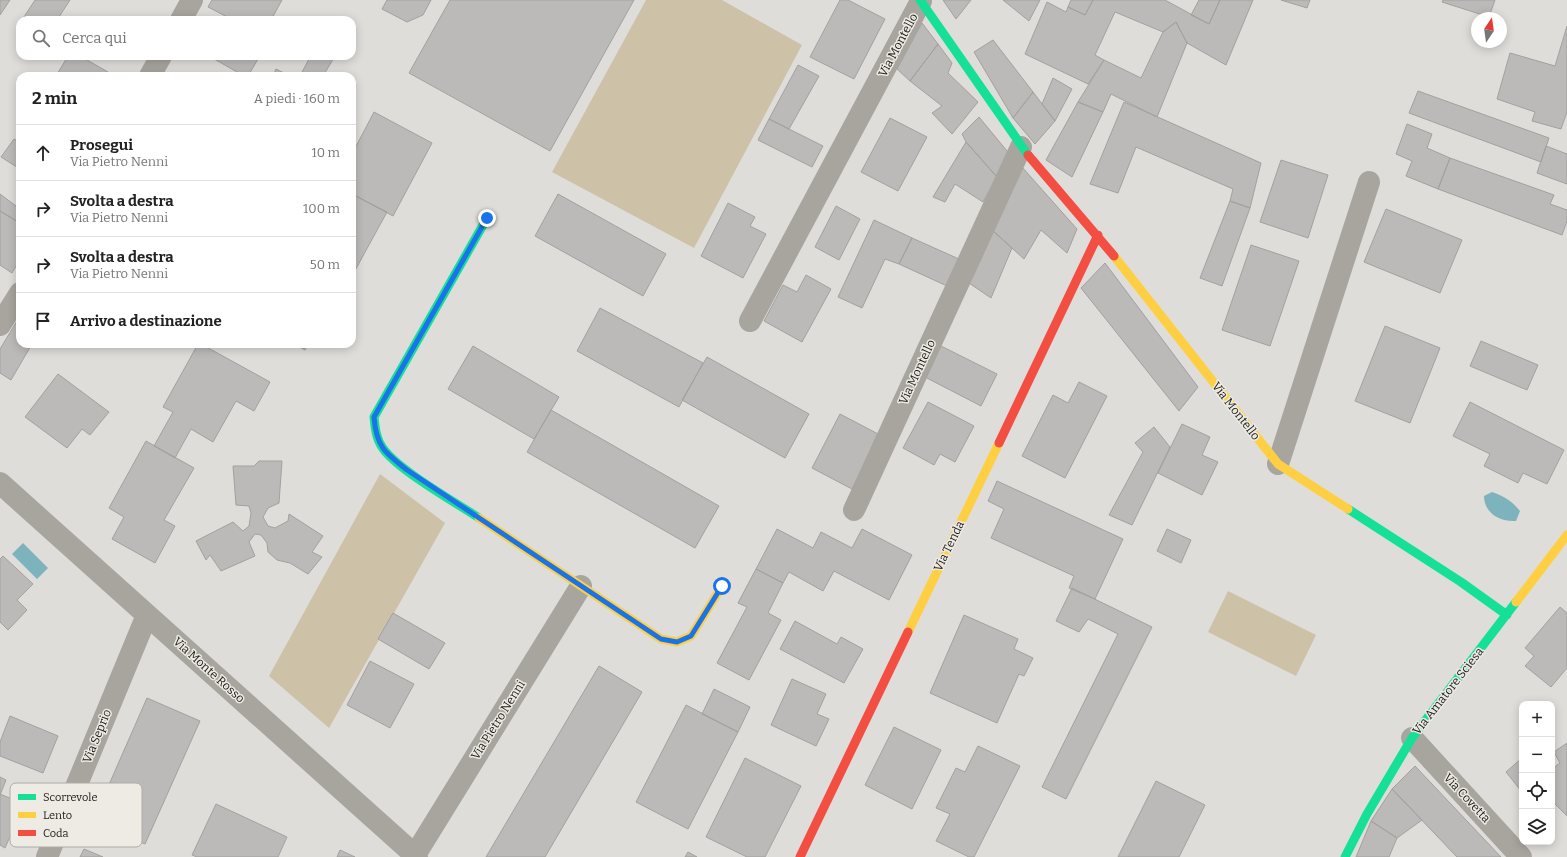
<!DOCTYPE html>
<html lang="it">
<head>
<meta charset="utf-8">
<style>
	:root { --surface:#fff; --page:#f2f2f2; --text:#222; --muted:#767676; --line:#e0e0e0 }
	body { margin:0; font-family:Bitter,serif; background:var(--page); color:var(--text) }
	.controls { position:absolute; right:12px; bottom:12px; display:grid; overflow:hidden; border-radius:8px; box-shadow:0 2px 10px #0003 }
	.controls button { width:36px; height:36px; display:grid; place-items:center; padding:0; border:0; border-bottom:1px solid var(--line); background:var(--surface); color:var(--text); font:20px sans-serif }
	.compass { position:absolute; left:1471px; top:12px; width:36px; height:36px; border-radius:50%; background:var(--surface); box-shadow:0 2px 10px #0003; rotate:13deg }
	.stop { position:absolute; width:12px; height:12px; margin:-9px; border:3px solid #1a73e8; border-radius:50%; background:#fff }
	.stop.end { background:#1a73e8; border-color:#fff; box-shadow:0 1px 4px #0008 }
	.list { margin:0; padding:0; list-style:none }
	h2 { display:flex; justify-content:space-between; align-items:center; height:52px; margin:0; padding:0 16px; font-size:17px }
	h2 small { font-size:13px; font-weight:400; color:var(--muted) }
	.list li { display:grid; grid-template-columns:26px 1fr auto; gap:12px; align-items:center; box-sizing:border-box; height:56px; padding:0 16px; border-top:1px solid var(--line) }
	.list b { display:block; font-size:15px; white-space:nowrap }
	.list p { margin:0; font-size:13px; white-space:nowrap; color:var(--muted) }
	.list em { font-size:13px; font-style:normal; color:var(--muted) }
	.icon { flex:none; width:22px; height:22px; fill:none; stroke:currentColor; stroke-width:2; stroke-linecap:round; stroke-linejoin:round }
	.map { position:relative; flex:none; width:1567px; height:857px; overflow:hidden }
	.search { position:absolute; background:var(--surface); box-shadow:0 2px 10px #0003; left:16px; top:16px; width:340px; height:44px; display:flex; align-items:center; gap:10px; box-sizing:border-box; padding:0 14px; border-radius:12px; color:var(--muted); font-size:15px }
	.panel { position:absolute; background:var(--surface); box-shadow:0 2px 10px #0003; left:16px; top:72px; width:340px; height:276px; border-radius:12px }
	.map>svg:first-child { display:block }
	.green { fill:#cdc2a7 }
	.water { fill:#7cb3bd }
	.building { fill:#bbbab8; stroke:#a2a19f }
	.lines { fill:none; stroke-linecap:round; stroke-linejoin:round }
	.street { stroke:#a8a59e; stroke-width:22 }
	.fast { stroke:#16e098; stroke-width:9 }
	.slow { stroke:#ffcf43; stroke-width:9 }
	.jam { stroke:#f24e42; stroke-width:9 }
	.route { stroke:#1a73e8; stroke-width:5 }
	.labels { text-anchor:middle; stroke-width:3; stroke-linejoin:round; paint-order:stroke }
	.street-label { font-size:12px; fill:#1a1917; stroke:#eeebe5 }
	.key { fill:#eeebe5; stroke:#aeaca7; stroke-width:1 }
	.key-label { font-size:11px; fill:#1a1917 }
</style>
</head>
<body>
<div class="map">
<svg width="1567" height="857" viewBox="0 0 1567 857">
	<rect width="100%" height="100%" fill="#deddda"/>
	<!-- green -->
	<path class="green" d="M646,0H722L802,45L694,248L552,172Z
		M380,474L445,523L329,728L269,676Z
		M1228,591L1316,635L1296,676L1208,632Z"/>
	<!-- water -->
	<path class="water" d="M1492,492C1504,496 1512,501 1520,511L1516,521C1500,522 1484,513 1484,496Z
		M23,543L48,568L37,579L12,554Z"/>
	<!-- building -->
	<path class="building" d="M0,0H10L0,15Z
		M35,0H70L57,20H22Z
		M212,0H282L271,20H233L208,7Z
		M387,0H431L423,15L407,22L382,9Z
		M450,0H634L550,151L409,73Z
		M840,0H848L885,19L854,79L810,57Z
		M943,0H971L956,19Z
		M1003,0H1040L1029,21Z
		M1071,0H1093L1085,15L1068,7Z
		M1093,0H1165L1209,24L1220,0H1253L1226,65L1187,43L1176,22L1163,32L1115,12L1095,55L1104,60L1088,84L1025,54L1047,2L1066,12L1068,7L1085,15Z
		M1199,0H1220L1209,24L1191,15Z
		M1281,0H1310L1307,8Z
		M1443,0H1495L1489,17L1442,2Z
		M1176,22L1187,43L1157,117L1111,94L1103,112L1078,102L1104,60L1141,78L1163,32Z
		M922,23L938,44L910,81L897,69Z
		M1567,26V112L1561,129L1532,121L1535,112L1497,99L1510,53L1555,66Z
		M993,40L1033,92L1013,118L974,52Z
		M938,44L952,63L948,73L978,102L952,134L932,113L942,106L910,81Z
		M68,56H80L108,72L106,76H56Z
		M209,56H253L258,59L248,76H244Z
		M306,56H335L323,76H300L309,59Z
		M798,65L819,76L789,129L769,119Z
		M276,69L290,76H273Z
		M1053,78L1072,89L1055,121L1042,104Z
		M1418,91L1549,138L1541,162L1409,113Z
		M1033,92L1055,121L1035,144L1013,118Z
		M1078,102L1103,112L1072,177L1046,160Z
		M1124,102L1261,163L1250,208L1230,201L1233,189L1136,147L1118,193L1090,184Z
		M374,112L432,143L393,216L352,194V154Z
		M979,117L1012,157L997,177L966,142L962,134Z
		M890,118L927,137L898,191L861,172Z
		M769,119L823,146L812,167L758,140Z
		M1407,124L1432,134L1427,148L1450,158L1438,189L1406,176L1412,161L1396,154Z
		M14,139L20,143V169L1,157Z
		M966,142L997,177L983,202L955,184L945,202L933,197Z
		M1546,146L1567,154V184L1537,173Z
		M1450,158L1554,195L1550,204L1567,210V221L1562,235L1438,189Z
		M1281,160L1328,175L1308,238L1260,222Z
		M1022,167L1077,229L1067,253L1041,230L1024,259L992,230Z
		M0,194L20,209V223L0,211Z
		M352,194L387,212L352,276Z
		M558,194L666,254L643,296L535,236Z
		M1230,201L1250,208L1222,286L1200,278Z
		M728,203L755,217L750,226L766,234L743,278L701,256Z
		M836,206L860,219L839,260L815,247Z
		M1386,209L1462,240L1440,293L1364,262Z
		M0,211L20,223V259L12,273L0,265Z
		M874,220L912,238L899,264L885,259L862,308L838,297Z
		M992,230L1012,248L991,298L969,283Z
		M912,238L959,259L947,286L899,264Z
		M1251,245L1299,261L1270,346L1222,330Z
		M1105,263L1198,387L1179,411L1081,288Z
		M806,275L831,289L802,342L764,321L783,285L797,292Z
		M600,308L703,363L679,407L577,351Z
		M20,316V344H32L11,380L0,373V349Z
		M1385,326L1440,348L1410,423L1355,401Z
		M1481,341L1538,365L1527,390L1470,366Z
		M198,344H201L270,382L254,411L236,401L213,442L191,429L175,458L154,446L173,412L163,407Z
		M294,344H308L305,350Z
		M939,345L997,374L981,406L923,376Z
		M473,346L559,397L534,439L448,389Z
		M707,357L809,414L785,458L682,400Z
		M58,374L109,412L90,435L82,429L67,448L25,417Z
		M1079,382L1107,396L1065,478L1022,456L1053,395L1068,403Z
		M928,402L974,426L955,462L940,454L934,465L903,448Z
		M1470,402L1564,450L1547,484L1523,473L1518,483L1484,466L1490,454L1453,436Z
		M551,410L719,506L695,548L527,452Z
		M840,414L880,435L852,489L812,468Z
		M1182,424L1210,437L1202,455L1218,462L1202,495L1158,473Z
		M1154,427L1170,447L1132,525L1109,515L1143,452L1135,443Z
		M146,441L194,468L164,520L175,526L155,563L112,539L124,517L109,508Z
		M259,461H282L279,503L268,508L263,517L268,526L275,528L288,521L289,514L323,536L312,552L322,557L308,574L290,563L277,560L268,552L267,543L261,535L255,534L249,542L255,556L221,571L210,555L206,560L196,541L233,522L243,531L249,526L251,513L249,506L236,505L233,466H254Z
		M997,481L1123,539L1095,599L1069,588L1074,576L991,538L1004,509L988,501Z
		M777,529L813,548L821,532L852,548L862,529L912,555L889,600L834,571L823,591L789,572L783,583L756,569Z
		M1167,529L1191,540L1181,563L1157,551Z
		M3,556L33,584L17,600L27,610L8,630L0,622V559Z
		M756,569L783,583L768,613L781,620L749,680L717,663L747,607L738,603Z
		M1072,588L1152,627L1066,799L1042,787L1118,634L1088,619L1079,632L1056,621Z
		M1560,607L1567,613V668L1551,687L1525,666L1534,656L1525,648Z
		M393,613L445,643L429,669L378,639Z
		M964,615L1018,639L1014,649L1033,658L1024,676L1019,674L997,723L930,693Z
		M795,621L837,644L841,637L863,649L844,683L780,649Z
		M370,661L414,684L390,728L347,705Z
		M599,666L642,692L545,857H486Z
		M792,679L826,694L817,714L829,719L816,746L771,725Z
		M714,689L750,707L738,732L702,714Z
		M147,698L200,721L145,844L93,821Z
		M686,705L738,732L688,829L636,802Z
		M10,716L58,736L43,773L0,756V742Z
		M894,727L941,750L912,809L865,785Z
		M1567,743V816L1552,801V769L1560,763L1554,752Z
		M978,746L1020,766L974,857H969L936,841L950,814L936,808L956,768L965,772Z
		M745,758L801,786L765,857H747L706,837Z
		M1522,758V792L1506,772Z
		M1415,766L1501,857H1457L1392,789Z
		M0,777L6,780L0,795Z
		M1156,781L1205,805L1179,857H1118Z
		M1392,789L1422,820L1397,838L1371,821Z
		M0,794L24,804L5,848L0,845Z
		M216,804L287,837L278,857H197L192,855Z
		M1371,821L1397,838L1389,857H1356Z
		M84,849L103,857H80Z
		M340,850L355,857H337Z
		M688,852L697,857H685Z"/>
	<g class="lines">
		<!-- street -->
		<path class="street" d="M181,20L192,0
			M150,76L161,56
			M750,321L921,1
			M0,325L20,293
			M1278,464L1369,182
			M0,483L417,857
			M854,510L1021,147
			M1412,738L1521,857
			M415,855L581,586
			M47,857L147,615"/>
		<!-- fast -->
		<path class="fast" d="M920,0L1028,155
			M1348,509L1461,582L1507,615
			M479,518C455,502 396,469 382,447C376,438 375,427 374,417L487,218
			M1345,857L1367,814L1412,738L1516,602"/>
		<!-- slow -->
		<path class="slow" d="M1114,256L1278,464L1348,509
			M479,518L661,639L677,642L691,636L722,586
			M1516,602L1567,535
			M908,632L999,443"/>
		<!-- jam -->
		<path class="jam" d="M1028,155L1114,256
			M999,443L1098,235
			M800,857L908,632"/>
	</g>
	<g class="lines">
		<!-- route -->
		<path class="route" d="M487,218L374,417C376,446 385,453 407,470L661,639L677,642L691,636L722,586"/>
	</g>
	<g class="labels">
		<!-- street labels -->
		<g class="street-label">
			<text transform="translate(898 45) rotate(-62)" y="4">Via Montello</text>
			<text transform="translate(917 372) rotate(-65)" y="4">Via Montello</text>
			<text transform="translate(1236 411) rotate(52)" y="4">Via Montello</text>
			<text transform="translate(949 546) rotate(-64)" y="4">Via Tenda</text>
			<text transform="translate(209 670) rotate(42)" y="4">Via Monte Rosso</text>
			<text transform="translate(1448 691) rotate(-52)" y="4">Via Amatore Sciesa</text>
			<text transform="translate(498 720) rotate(-58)" y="4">Via Pietro Nenni</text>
			<text transform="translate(97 736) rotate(-68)" y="4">Via Seprio</text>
			<text transform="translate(1467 798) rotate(47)" y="4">Via Covetta</text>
		</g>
	</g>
	<!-- legend -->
	<rect x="10" y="783" width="132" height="64" rx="6" class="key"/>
	<rect x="18" y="794" width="18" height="6" fill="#16e098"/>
	<rect x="18" y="812" width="18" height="6" fill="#ffcf43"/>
	<rect x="18" y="830" width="18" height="6" fill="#f24e42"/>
	<g class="key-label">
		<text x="43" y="801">Scorrevole</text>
		<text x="43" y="819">Lento</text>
		<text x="43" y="837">Coda</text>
	</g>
</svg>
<div class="controls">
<button>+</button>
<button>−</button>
<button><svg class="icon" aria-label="locate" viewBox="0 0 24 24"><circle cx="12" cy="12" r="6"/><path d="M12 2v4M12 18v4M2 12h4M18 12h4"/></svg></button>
<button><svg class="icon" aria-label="layers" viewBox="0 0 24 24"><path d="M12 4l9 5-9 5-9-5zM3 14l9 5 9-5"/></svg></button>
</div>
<svg class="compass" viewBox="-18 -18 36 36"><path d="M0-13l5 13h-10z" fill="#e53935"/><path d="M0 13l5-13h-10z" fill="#767676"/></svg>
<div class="stop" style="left:722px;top:586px"></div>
<div class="stop end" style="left:487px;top:218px"></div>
<div class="search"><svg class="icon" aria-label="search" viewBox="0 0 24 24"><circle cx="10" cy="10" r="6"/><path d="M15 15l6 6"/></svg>Cerca qui</div>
<section class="panel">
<h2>2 min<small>A piedi · 160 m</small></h2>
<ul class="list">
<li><svg class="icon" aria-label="ahead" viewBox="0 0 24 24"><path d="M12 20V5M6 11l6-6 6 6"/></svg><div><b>Prosegui</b><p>Via Pietro Nenni</p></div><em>10 m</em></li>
<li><svg class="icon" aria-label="right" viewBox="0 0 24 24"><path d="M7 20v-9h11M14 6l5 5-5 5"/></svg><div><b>Svolta a destra</b><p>Via Pietro Nenni</p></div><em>100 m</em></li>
<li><svg class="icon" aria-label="right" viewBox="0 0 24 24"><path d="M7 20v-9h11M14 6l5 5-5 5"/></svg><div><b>Svolta a destra</b><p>Via Pietro Nenni</p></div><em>50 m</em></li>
<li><svg class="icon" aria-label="arrive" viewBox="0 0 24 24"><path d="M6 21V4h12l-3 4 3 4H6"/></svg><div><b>Arrivo a destinazione</b></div></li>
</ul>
</section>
</div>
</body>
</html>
